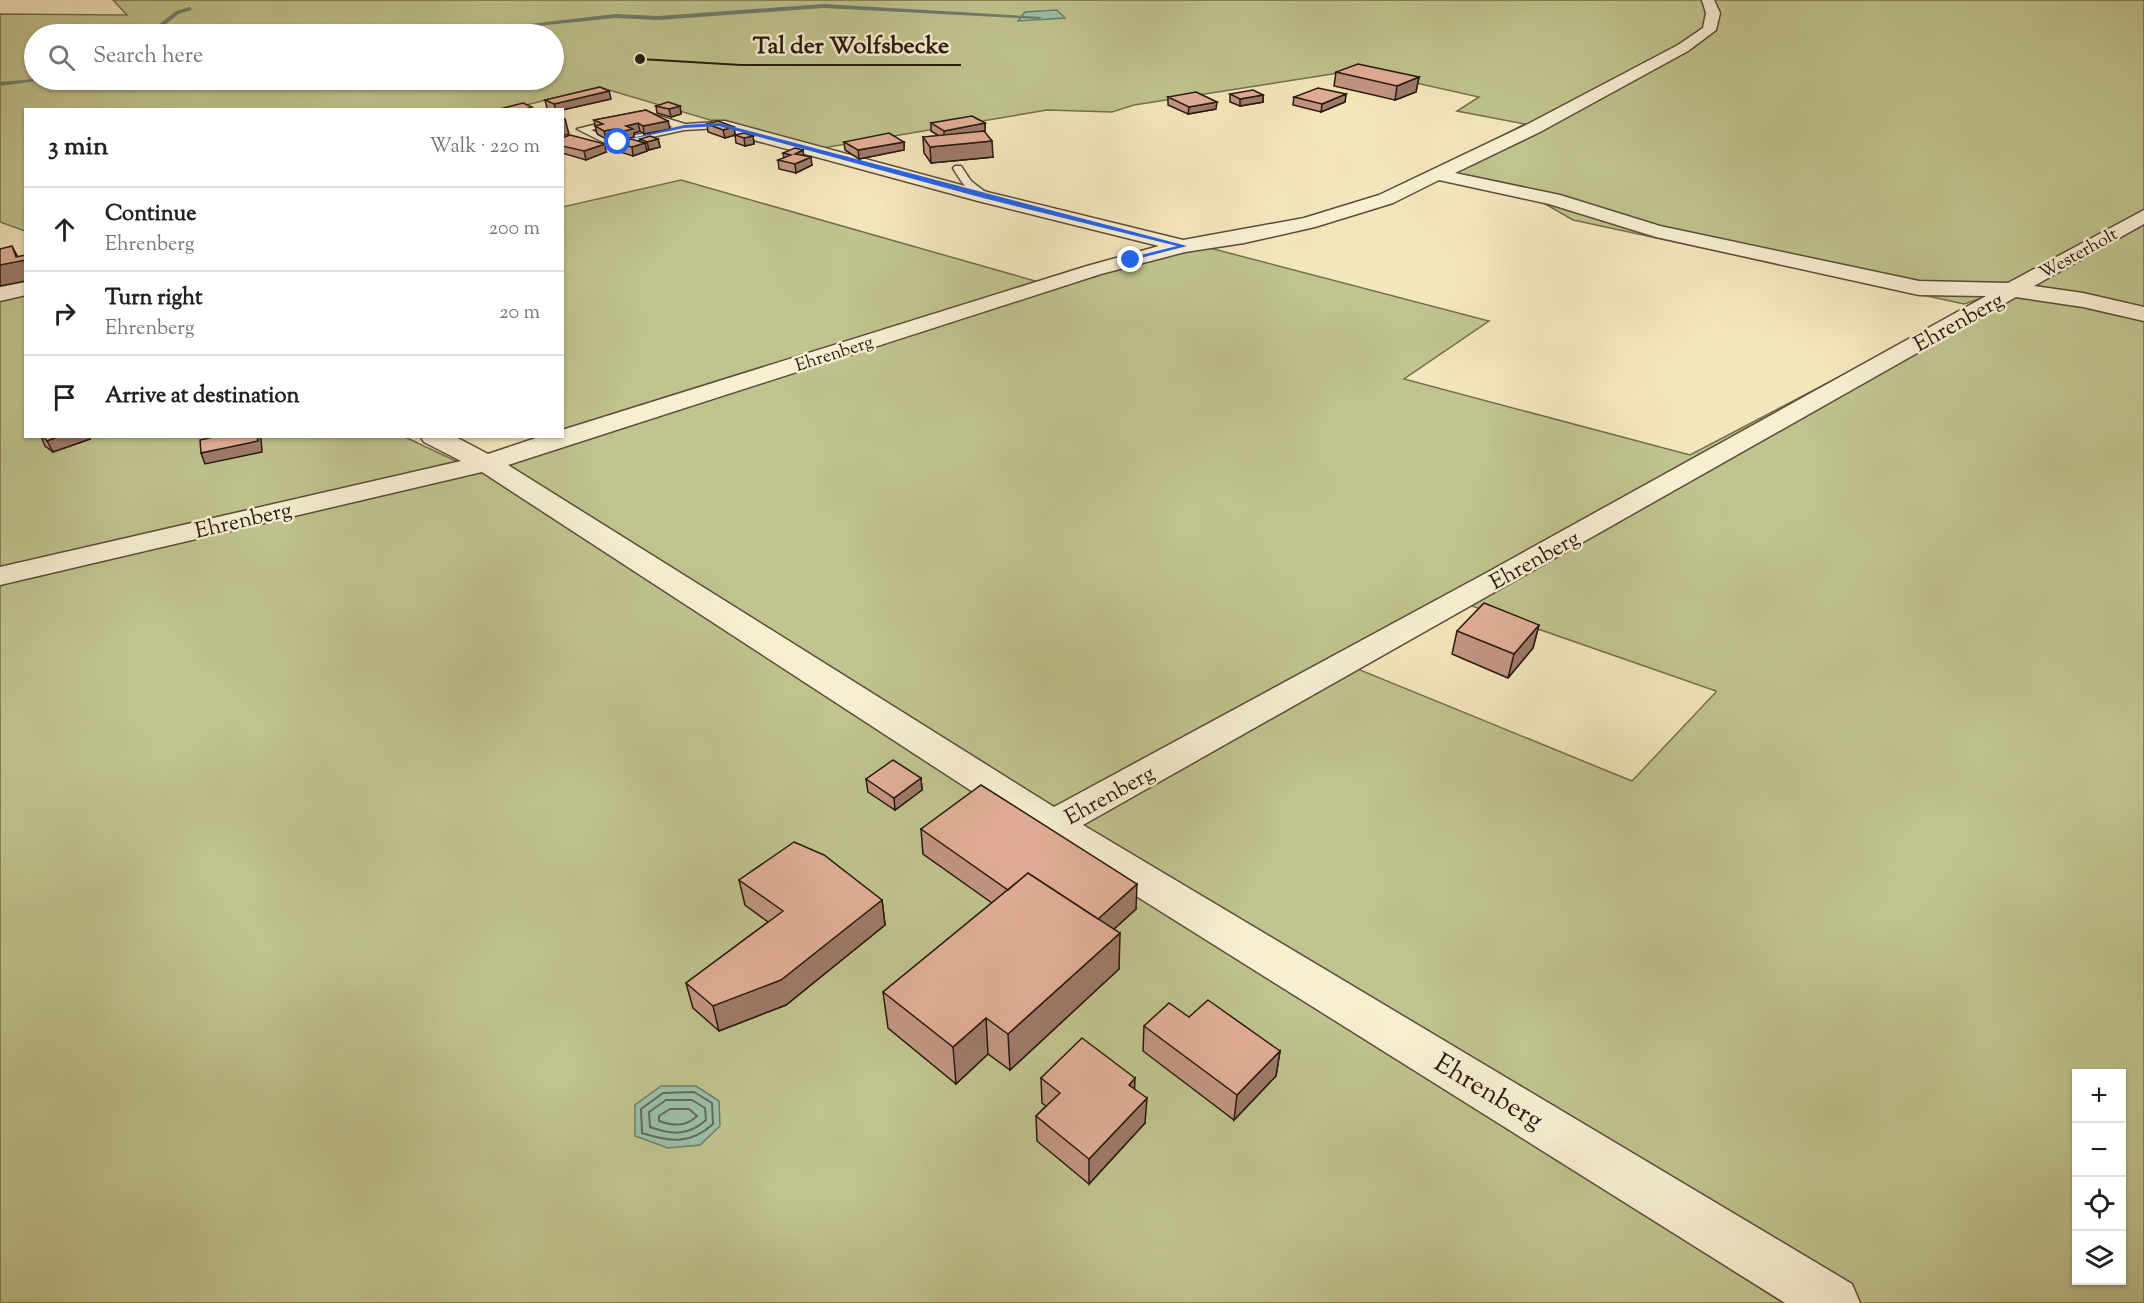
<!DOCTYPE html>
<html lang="en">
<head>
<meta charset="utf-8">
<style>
	:root { --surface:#fff; --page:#f2f2f2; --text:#202124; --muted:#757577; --line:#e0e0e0 }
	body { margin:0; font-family:"Sorts Mill Goudy",serif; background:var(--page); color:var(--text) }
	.controls { position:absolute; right:18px; bottom:18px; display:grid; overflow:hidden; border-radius:0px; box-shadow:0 2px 4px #0004 }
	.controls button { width:54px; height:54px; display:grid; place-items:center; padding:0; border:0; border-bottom:2px solid var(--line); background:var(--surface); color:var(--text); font:30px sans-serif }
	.stop { position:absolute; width:18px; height:18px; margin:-14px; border:4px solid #2563eb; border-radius:50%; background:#fff }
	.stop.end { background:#2563eb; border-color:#fff; box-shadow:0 2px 6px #0008 }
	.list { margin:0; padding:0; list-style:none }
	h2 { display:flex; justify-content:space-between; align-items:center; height:78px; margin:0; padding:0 24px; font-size:26px }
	h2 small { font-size:20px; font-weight:400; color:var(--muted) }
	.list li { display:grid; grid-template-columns:39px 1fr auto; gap:18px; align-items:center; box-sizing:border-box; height:84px; padding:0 24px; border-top:2px solid var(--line) }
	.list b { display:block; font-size:22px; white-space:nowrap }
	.list p { margin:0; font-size:20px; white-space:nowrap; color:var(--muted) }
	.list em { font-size:20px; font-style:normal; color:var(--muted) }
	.icon { flex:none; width:33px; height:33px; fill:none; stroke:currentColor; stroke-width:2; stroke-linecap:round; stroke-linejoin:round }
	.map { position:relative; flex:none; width:2144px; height:1303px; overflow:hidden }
	.search { position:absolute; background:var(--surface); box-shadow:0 2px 4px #0004; left:24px; top:24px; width:540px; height:66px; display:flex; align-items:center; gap:15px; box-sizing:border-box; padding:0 21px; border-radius:33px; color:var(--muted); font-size:22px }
	.panel { position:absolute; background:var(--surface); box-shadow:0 2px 4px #0004; left:24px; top:108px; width:540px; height:330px; border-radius:0px }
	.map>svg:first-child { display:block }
	.green { fill:#c0c48e; stroke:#746e4e; stroke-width:1.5; fill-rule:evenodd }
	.water { fill:#9cc0ac; stroke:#6e7d6c; stroke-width:1.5 }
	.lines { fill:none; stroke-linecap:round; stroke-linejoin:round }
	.shore { stroke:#626c5c; stroke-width:2 }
	.stream { fill:#6e7d6c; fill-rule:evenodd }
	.lane-casing { stroke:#5b4c39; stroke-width:3 }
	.street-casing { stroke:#5b4c39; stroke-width:3 }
	.lane { fill:#f8efd3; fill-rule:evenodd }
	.street { fill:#f8efd3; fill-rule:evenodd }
	.wall { fill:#c29683; stroke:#28190d; stroke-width:1.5 }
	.shaded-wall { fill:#9e7a6a; stroke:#28190d; stroke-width:1.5 }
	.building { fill:#e2ae98; stroke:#28190d; stroke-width:1.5 }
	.route { fill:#2563eb }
	.labels { text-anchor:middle; stroke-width:5; stroke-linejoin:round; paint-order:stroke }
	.far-street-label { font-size:18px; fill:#28190d; stroke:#f8efd3 }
	.street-label { font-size:22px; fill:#28190d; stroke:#f8efd3 }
	.near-street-label { font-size:27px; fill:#28190d; stroke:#f8efd3 }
	.leader { fill:none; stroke:#28190d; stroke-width:2 }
	.callout-dot { fill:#28190d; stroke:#f8efd3; stroke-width:2 }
	.callout-label { font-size:24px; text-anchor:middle; font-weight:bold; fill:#28190d; stroke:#f8efd3; stroke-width:5; stroke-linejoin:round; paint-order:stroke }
</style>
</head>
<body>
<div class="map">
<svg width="2144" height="1303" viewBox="0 0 2144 1303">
	<rect width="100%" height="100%" fill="#f4e6bc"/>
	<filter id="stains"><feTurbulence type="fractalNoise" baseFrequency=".00333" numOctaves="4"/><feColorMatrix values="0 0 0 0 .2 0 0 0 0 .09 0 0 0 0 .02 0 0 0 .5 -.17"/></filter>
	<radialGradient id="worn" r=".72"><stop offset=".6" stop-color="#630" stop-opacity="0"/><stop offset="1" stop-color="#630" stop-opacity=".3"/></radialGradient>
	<!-- green -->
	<path class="green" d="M113,0H2144V1303H0V581L491,463L1138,261L1206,247L1489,321L1404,379L1690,455L2001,292L1964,304L1573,220L1540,201L1438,178L1452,162L1525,124L1457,111L1479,97L1358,70L1134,105L1112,112L1047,110L811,150L599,87L506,110H26L25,231L0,222V14L127,15ZM34,34H554V80H34ZM1449,598L1716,691V692L1632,781L1333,659ZM2076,1074H2122V1280H2076Z
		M681,180L1042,283L563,436L562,207Z
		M25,292L26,436L405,437L458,462L0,573V298Z"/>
	<!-- water -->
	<path class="water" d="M1057,10L1065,18L1018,21L1025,12Z
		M661,1086H696L719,1101L720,1126L700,1145L668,1148L635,1136V1105Z"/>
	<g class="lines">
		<!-- shore -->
		<path class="shore" d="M694,1092L712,1103L713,1124C690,1145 670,1142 642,1133L641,1109L663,1093Z
			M666,1100H692L705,1108L706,1120C688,1136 672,1135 650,1127L649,1112Z
			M670,1109H689L697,1116C686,1127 673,1126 659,1121V1116Z"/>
		<!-- stream -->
		<path class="stream" d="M824,4L1042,17L1039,19L824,8L659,20L615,18L459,34H445L615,14L659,16Z
			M190,7L192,10L180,13L153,34H147L176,11Z
			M34,79L42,80L0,86V82Z"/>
		<!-- lane casing -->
		<g class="lane-casing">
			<path id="lane" d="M646,112L685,124L719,122L724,125L719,128L684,130L611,146L577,129L621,118V122L591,130L612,140L673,127L643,117V113Z
				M955,166H961L971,181L989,195V199C973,201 960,180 953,168Z"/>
		</g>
		<!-- street casing -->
		<g class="street-casing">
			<path id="street" d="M1702,0H1714L1720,13L1716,30L1688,51L1540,132L1455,173L1560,195L1660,226L1919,281L2008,283L2144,210V224L2034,286L2083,293L2144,307V321L2083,307L2016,297L1083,825L1852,1284L1860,1303H1785L1039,835L482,472L0,585V567L461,461L424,442L420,436H454L488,454L542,436H562V430L1087,266L1159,246L978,201L713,129L711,125L713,121H725L991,193L1183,240L1304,218L1379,195L1528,124L1678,45L1703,28L1706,13ZM1439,180L1549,204L1656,237L1919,295L1986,296L1488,572L1054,807L508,465L1101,274L1185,252L1244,243L1315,227L1393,203Z
				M26,282V295L0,301V287Z"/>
		</g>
		<!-- lane -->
		<use href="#lane" class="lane"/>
		<!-- street -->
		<use href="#street" class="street"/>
	</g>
	<!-- wall -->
	<path class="wall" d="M1336,72L1419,77L1416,92L1395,100L1334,86Z
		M1230,94L1263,95V102L1240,106L1230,102Z
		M1346,94L1345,102L1321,112L1293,105L1294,97Z
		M1168,97L1216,109L1188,114L1168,105Z
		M611,99L562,110H550L547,108L545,100Z
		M656,106H680L681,114L671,117L657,113Z
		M646,110L670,129L644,134L640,131L634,133V137L621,140L615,137L606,139L597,134L594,120Z
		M931,123H985V131L982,132L993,157L931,163L924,153L923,137L939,136L931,131Z
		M707,124L734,127L735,135L725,138L708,132Z
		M735,135L753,136L754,144L745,146L736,143Z
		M562,138L606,152L586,160L562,153Z
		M640,139H658L660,147L649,150L646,149L647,151L633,156L620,152L618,144L640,141Z
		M844,142H904V150L859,159L845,150Z
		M803,150V155L812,165L796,173L779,169L778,160L784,158L783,153Z
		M41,436H89L90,439L53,452L45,446Z
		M1539,625L1533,648L1508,678L1452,654L1457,631Z
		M921,778L922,790L895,810L868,792L866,779Z
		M921,829L1136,909L1114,929L1119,969L1010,1070L988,1054L956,1084L888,1028L883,992L992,903L923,854Z
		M739,880L882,900L885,925L786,1005L719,1031L693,1008L686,983L768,922L745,905Z
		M1189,1017L1280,1051L1276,1076L1234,1120L1143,1051L1144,1026Z
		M1041,1078L1134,1089L1145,1123L1089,1184L1037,1141L1036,1116L1046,1106L1042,1103Z"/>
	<!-- shaded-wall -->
	<path class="shaded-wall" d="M1419,77L1416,92L1395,100L1397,86Z
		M609,91L611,99L562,110H556L554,104Z
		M1346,94L1345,102L1321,112L1322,104Z
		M1263,95V102L1240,106V99Z
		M1217,102L1216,109L1188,114L1189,107Z
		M680,106L681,114L671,117L669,109Z
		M565,119L569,134L562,136V120Z
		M668,121L670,129L644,134L643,126Z
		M638,123L640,131L634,133V137L621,140L620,132L626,126Z
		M985,123V131L944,139V131Z
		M734,127L735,135L725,138L723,130Z
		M614,129L615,137L606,139L604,131Z
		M753,136L754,144L745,146L744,138Z
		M658,139L660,147L649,150L647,142Z
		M992,141L993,157L931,163L930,147Z
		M904,142V150L859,159L858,150Z
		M645,143L647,151L633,156L632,147Z
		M605,144L606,152L586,160L584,151Z
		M803,150L804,159L795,154Z
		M811,157L812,165L796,173L795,164Z
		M12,246L20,261L26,260V281L0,286V265L16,257Z
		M60,436H89L90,439L53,452L47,441Z
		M257,436H260L261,439L262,452L205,464L201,453Z
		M1539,625L1533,648L1508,678L1514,654Z
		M921,778L922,790L895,810L894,798Z
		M1137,884L1136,909L1090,951V926Z
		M882,900L885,925L786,1005L719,1031L713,1006Z
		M1120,933L1119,969L1010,1070L1008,1034Z
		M986,1018L988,1054L956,1084L953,1047Z
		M1280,1051L1276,1076L1234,1120L1237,1095Z
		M1135,1078L1134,1103L1129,1085Z
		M1147,1098L1145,1123L1089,1184V1159Z"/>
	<!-- building -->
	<path class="building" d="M1358,64L1419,77L1397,86L1336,72Z
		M600,87L609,91L554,104L545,100Z
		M1318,88L1346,94L1322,104L1294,97Z
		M1253,90L1263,95L1240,99L1230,94Z
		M1196,92L1217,102L1189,107L1168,97Z
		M668,102L680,106L669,109L656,106Z
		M523,103L532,107L522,110H496Z
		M646,110L668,121L643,126L638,123L626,126L633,129L620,132L614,129L604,131L595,126L603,124L594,120Z
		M972,116L985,123L944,131L931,123Z
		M718,121L734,127L723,130L707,124Z
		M984,131L992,141L930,147L923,137Z
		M744,133L753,136L744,138L735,135Z
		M889,133L904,142L858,150L844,142Z
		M570,135L605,144L584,151L562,146V138Z
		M650,136L658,139L647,142L640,139Z
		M631,139L645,143L632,147L618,144Z
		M795,148L803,150L795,154L811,157L795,164L778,160L791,155L783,153Z
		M12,246L16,257L26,255V260L0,265V249Z
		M42,436H60L47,441Z
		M218,436H257L258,441L201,453L200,440Z
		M1484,603L1539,625L1514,654L1457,631Z
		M893,760L921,778L894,798L866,779Z
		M981,785L1137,884L1098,919L1028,873L1008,890L921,829Z
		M794,842L824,855L882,900L781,980L713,1006L686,983L783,911L739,880Z
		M1028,873L1120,933L1008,1034L986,1018L953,1047L883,992Z
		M1208,1000L1280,1051L1237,1095L1144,1026L1169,1003L1189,1017Z
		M1082,1038L1135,1078L1129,1085L1147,1098L1089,1159L1036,1116L1060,1093L1041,1078Z"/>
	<!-- route -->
	<path class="route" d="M719,123L1187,246L1129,261V258L1177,246L983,198L719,126L684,128L616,142L684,125Z"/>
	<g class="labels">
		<!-- far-street labels -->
		<g class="far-street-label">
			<text transform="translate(2078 253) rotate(-29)" y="6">Westerholt</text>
			<text transform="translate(834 353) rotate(-18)" y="6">Ehrenberg</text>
		</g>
		<!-- street labels -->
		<g class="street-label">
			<text transform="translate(1958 321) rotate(-29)" y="8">Ehrenberg</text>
			<text transform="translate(243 519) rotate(-13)" y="8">Ehrenberg</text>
			<text transform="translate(1534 559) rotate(-29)" y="8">Ehrenberg</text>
			<text transform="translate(1109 794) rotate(-29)" y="8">Ehrenberg</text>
		</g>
		<!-- near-street labels -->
		<g class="near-street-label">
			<text transform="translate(1489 1091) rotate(31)" y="9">Ehrenberg</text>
		</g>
	</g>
	<!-- callouts -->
	<path class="leader" d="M640 59L741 65H961"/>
	<circle class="callout-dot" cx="640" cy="59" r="6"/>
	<g class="callout-label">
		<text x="851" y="53">Tal der Wolfsbecke</text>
	</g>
	<rect width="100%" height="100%" filter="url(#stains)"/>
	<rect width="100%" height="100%" fill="url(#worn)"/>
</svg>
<div class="controls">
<button>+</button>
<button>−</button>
<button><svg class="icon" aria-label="locate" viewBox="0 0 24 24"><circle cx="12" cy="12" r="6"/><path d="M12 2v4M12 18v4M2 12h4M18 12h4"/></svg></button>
<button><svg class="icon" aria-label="layers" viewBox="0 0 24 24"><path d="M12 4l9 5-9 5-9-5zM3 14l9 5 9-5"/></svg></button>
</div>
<div class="stop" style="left:618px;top:142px"></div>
<div class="stop end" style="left:1131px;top:260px"></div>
<div class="search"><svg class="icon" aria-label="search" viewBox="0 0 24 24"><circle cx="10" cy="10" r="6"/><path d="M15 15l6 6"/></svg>Search here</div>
<section class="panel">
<h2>3 min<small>Walk · 220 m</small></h2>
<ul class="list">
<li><svg class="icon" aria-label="ahead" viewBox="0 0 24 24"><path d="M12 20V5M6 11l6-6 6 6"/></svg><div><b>Continue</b><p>Ehrenberg</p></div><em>200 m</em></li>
<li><svg class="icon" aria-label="right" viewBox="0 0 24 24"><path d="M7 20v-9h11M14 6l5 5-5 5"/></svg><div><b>Turn right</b><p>Ehrenberg</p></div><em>20 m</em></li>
<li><svg class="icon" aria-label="arrive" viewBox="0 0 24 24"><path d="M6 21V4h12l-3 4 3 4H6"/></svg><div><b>Arrive at destination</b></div></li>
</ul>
</section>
</div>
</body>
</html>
